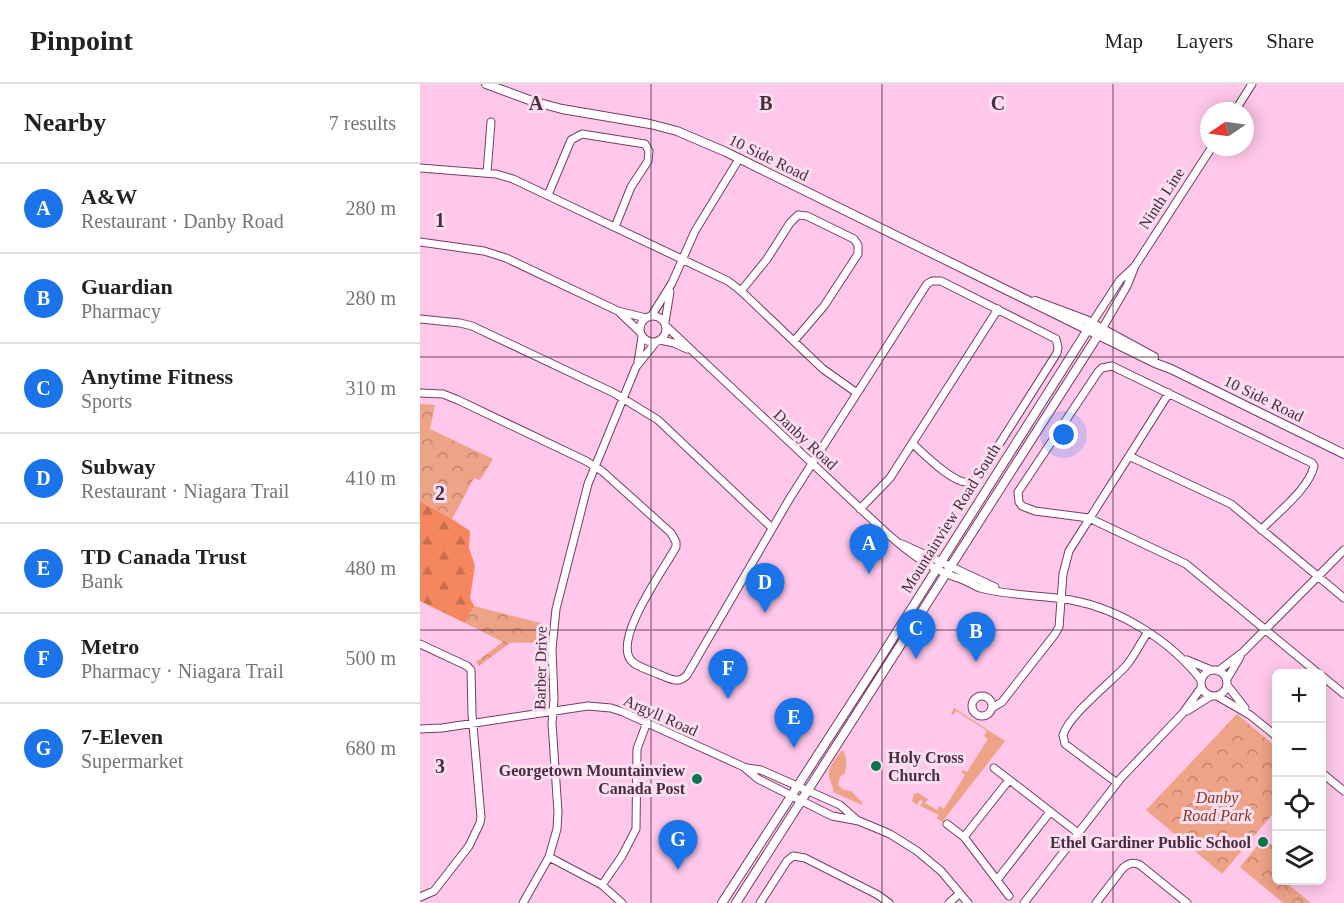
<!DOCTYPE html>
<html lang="en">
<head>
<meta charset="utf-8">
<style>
	:root { --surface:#fff; --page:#f2f2f2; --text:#222; --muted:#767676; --line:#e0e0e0; --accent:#1a73e8 }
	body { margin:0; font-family:"Times New Roman",serif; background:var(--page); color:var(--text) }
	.controls { position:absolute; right:18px; bottom:18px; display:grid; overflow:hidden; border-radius:9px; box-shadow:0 3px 15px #0003 }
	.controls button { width:54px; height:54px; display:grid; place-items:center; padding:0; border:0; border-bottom:2px solid var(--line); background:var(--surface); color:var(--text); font:30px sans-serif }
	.compass { position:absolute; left:780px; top:18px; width:54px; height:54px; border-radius:50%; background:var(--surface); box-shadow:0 3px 15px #0003; rotate:257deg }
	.you { position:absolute; left:644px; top:351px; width:21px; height:21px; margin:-15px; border:4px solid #fff; border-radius:50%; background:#1a73e8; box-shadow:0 0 0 9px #1a73e833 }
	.badge { display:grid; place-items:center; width:39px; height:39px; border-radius:50%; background:var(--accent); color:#fff; font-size:20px; font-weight:700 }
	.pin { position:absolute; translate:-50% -50px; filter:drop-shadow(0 2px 3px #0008) }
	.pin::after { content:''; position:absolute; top:32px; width:21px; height:18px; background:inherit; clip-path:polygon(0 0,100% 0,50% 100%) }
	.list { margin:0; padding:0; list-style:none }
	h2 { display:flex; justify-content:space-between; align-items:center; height:78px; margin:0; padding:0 24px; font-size:26px }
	h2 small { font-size:20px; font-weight:400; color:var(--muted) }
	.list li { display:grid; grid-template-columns:39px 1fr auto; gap:18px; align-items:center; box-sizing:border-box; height:90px; padding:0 24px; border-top:2px solid var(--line) }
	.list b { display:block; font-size:22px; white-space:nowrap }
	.list p { margin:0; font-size:20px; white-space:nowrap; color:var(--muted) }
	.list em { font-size:20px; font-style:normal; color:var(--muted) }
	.icon { flex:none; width:33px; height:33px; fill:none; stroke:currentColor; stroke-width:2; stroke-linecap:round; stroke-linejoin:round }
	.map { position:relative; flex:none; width:924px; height:819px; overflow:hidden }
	header { display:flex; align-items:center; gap:36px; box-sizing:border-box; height:84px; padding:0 30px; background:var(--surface); border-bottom:2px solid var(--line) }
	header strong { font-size:28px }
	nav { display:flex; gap:33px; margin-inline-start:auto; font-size:21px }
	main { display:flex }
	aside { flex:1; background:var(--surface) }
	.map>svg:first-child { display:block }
	.grass { fill:#eea286 }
	.forest { fill:url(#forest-firs) }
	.park { fill:url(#park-crowns) }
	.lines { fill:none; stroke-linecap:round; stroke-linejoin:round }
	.minor-casing { stroke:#773d65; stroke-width:9 }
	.major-casing { stroke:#773d65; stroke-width:10 }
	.minor { stroke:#fff; stroke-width:7 }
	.major { stroke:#fff; stroke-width:8 }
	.grid { fill:none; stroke:#4a2e40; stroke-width:1.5; stroke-opacity:0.55 }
	.poi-dot { fill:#0c754d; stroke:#fbdef0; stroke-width:2 }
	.labels { text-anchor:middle; stroke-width:6; stroke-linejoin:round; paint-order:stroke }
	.street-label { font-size:16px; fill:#4a2e40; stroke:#fbdef0 }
	.poi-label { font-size:16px; font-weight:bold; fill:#4a2e40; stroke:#fbdef0; text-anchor:end }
	.park-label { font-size:16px; font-style:italic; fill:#833b20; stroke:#fbdef0 }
	.grid-label { font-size:20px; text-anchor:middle; font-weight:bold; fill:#4a2e40; stroke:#fbdef0; stroke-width:6; stroke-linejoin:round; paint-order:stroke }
</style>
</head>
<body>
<header>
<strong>Pinpoint</strong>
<nav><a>Map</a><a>Layers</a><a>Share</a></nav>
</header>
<main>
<aside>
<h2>Nearby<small>7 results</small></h2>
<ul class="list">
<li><span class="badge">A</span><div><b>A&amp;W</b><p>Restaurant · Danby Road</p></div><em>280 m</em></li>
<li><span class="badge">B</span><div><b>Guardian</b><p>Pharmacy</p></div><em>280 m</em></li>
<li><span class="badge">C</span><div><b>Anytime Fitness</b><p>Sports</p></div><em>310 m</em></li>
<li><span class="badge">D</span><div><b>Subway</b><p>Restaurant · Niagara Trail</p></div><em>410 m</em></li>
<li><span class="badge">E</span><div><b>TD Canada Trust</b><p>Bank</p></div><em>480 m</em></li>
<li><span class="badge">F</span><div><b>Metro</b><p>Pharmacy · Niagara Trail</p></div><em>500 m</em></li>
<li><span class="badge">G</span><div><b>7-Eleven</b><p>Supermarket</p></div><em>680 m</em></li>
</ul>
</aside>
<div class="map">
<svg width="924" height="819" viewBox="0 0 924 819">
	<defs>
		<pattern id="forest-firs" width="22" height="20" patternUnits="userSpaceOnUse" patternTransform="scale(1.5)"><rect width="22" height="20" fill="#f6865e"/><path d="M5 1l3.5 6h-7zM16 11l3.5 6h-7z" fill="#c96e4f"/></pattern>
		<pattern id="park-crowns" width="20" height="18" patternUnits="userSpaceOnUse" patternTransform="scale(1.5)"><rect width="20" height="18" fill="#eea286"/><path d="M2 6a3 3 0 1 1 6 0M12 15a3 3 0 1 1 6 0" fill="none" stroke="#c3846f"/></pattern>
	</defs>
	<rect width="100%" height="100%" fill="#ffc7ea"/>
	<!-- grass -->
	<path class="grass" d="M534,624L585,657L522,738L517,734L519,731L500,722L503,717L500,716L497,721L492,717L494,710L498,709L508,715L505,719L517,726L520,722L524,725L545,691L541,688L543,686L547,688L568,655L564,652L567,647L536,627L533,631L531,630Z
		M422,666C428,671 426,681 425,689L420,693L418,701L424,706L431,707L442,718V721L413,708C414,701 408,695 409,689C409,681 418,672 422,666Z"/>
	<!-- forest -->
	<path class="forest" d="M0,417L32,435L50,447L49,464L55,482L50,514L54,522L45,539L0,517Z"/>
	<!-- park -->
	<path class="park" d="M0,320L15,321L10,345L73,375L60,396L54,394L32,435L0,417Z
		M54,522L121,539L119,558L90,559L59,582L56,578L83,558L45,539Z
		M817,630L856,663V726L802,790L726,726Z
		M843,755L856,763V796L873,797L869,801L891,819H863L820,783Z"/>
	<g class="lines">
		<!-- minor casing -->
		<g class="minor-casing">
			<path id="minor" d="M815,27L832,0
				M0,84L76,90L93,95L308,197L321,207L403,285L437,309
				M67,89L71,38
				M128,111L151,56L162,50L225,60L229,67L228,77L211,103L195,143
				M0,158L64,167L86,174L198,227L226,234
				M321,207L347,175L370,139L378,131L387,132L434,155L438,161V170L404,222L374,257
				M200,229L220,248
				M232,231L252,199L275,147L319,75
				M220 245a13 13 0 1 1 26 0a13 13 0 1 1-26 0Z
				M0,235L40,239L52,242L194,309L238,336L352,444
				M245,238L250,208
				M672,239L700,196L713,184
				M247,243L460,443C483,464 506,483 535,493C544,495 552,501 560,504C590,512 621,511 651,516C700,525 751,557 781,596
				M682,245L707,202L715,182L792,63
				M240,256L254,259L267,265
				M218,278L222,253
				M0,309L23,310L38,316L166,377L182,387L251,449L256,458V463C244,485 195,552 210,575C215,583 230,586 238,590C249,594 258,601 267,591L370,414L507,200L512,197H521L636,255L638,263L637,269L561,389C558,392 555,397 550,398C535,402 503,369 492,359
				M709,372L811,420L924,514
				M440,425L470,394L578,225
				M841,446C857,429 889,405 894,382L892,379L692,282L682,284L678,288L598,408L599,418L602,422L615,427L669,434L766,480L899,590
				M482,460L575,503
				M0,560L47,582L51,586L52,630L61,733L60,739L49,762L14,807L0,813
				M767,576L791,586
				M781 599a13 13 0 1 1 26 0a13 13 0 1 1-26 0Z
				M798,587L823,568L924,466
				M902,592L924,610
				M807,595L820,573
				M807,601L825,624
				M797,612L830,631L856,652
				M552 622a10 10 0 1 1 20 0a10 10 0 1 1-20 0Z
				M572,624L582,618L635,550L639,543L643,490L649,467L749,309
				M767,627L791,612
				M0,645L22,644L168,622L191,624L203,628L324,683L338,695L412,732L439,737L470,750L497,767L521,787L548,819
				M327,684L341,686L420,721L437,736
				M574,684L658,749
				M902,689L924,707
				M697,699L645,660L643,651C649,631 689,600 705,583C714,573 720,559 728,548
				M527,740L544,753L589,812
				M544,753L589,696
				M129,773L182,801L202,819
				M577,796L630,728
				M182,801L202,772L216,745L217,665L227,638
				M103,819L129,773L137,745L138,728L132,639L134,615L132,565L136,525L168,400L216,283L236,258
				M340,819L367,777L373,772L385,774L458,811L469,819
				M529,819L540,809
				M604,819L701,694L763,629L781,604
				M676,819L703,784C709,779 713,778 720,781L767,819"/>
		</g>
		<!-- major casing -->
		<g class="major-casing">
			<path id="major" d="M66,0L112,17L142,25L230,40L257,47L306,68L735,279L751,285L924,370
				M615,217L666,236L734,273
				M302,819L454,584L672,239
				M316,819L682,245"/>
		</g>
		<!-- minor -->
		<use href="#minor" class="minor"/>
		<!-- major -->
		<use href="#major" class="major"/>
	</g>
	<!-- grid -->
	<path class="grid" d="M231,0V819M462,0V819M693,0V819M0,273H924M0,546H924"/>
	<!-- markers -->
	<g class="poi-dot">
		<circle cx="456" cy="682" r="6"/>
		<circle cx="277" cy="695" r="6"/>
		<circle cx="843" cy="758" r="6"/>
	</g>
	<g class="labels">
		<!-- street labels -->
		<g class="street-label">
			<text transform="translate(349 73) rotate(26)" y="6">10 Side Road</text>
			<text transform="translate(741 114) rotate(-57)" y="6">Ninth Line</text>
			<text transform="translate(844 314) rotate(26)" y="6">10 Side Road</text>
			<text transform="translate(386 355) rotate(43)" y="6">Danby Road</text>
			<text transform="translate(530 434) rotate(-58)" y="6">Mountainview Road South</text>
			<text transform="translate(120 584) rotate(-89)" y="6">Barber Drive</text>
			<text transform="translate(241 631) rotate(24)" y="6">Argyll Road</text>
		</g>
		<!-- poi labels -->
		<g class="poi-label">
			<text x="468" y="679" text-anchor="start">Holy Cross<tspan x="468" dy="18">Church</tspan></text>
			<text x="265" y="692">Georgetown Mountainview<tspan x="265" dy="18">Canada Post</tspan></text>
			<text x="831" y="764">Ethel Gardiner Public School</text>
		</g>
		<!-- park labels -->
		<g class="park-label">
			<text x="797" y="719">Danby<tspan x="797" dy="18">Road Park</tspan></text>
		</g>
	</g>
	<g class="grid-label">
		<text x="116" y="26">A</text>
		<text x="346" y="26">B</text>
		<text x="578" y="26">C</text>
		<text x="20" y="143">1</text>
		<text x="20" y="416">2</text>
		<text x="20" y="689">3</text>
	</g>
</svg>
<div class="controls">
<button>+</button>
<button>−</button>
<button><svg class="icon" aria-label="locate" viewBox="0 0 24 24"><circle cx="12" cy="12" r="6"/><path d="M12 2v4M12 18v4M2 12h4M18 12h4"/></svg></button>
<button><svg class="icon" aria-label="layers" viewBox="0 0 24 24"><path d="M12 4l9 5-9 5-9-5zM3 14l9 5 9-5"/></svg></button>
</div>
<svg class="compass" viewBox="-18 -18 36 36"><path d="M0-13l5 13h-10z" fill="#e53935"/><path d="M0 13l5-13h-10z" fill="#767676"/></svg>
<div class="you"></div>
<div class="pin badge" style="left:449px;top:490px">A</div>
<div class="pin badge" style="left:556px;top:578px">B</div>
<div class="pin badge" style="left:496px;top:575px">C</div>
<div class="pin badge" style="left:345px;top:529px">D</div>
<div class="pin badge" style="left:374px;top:664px">E</div>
<div class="pin badge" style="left:308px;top:615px">F</div>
<div class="pin badge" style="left:258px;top:786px">G</div>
</div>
</main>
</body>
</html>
